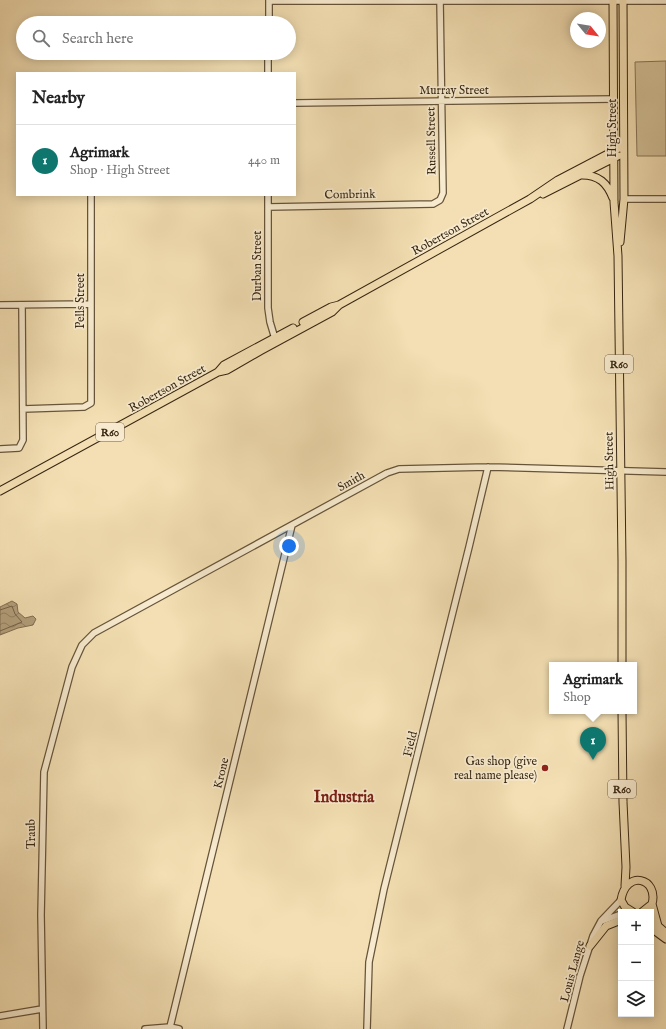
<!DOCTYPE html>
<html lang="en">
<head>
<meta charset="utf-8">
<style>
	:root { --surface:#fff; --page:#f6f6f6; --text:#222; --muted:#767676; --line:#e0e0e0; --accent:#0f766e }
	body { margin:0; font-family:"IM FELL English",serif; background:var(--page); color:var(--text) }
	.controls { position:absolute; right:12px; bottom:12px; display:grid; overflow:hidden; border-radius:0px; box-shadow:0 2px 10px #0003 }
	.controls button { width:36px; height:36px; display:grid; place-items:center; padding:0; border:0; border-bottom:1px solid var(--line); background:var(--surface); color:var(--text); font:20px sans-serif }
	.compass { position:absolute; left:570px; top:12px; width:36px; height:36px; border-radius:50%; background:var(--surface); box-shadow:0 2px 10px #0003; rotate:120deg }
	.you { position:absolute; left:289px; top:546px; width:14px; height:14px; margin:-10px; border:3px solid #fff; border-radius:50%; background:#1a73e8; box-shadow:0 0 0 6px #1a73e833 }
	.badge { display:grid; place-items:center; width:26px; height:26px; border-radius:50%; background:var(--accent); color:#fff; font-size:13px; font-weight:700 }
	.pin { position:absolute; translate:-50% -33px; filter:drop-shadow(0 1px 2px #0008) }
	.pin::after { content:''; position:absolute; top:21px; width:14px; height:12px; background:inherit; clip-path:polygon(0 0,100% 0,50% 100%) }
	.popup { position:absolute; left:549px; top:662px; width:88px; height:52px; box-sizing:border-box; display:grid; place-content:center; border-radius:0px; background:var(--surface); filter:drop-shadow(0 1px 3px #0005); font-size:13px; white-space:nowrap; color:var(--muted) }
	.popup b { font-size:15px; color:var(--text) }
	.popup::after { content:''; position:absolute; left:50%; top:100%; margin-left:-8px; border:8px solid transparent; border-top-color:var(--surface) }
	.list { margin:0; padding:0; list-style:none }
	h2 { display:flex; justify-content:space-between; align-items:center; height:52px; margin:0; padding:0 16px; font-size:17px }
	h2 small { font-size:13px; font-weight:400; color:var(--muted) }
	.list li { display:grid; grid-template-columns:26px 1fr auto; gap:12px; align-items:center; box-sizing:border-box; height:72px; padding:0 16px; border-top:1px solid var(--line) }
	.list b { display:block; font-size:15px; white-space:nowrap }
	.list p { margin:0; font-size:13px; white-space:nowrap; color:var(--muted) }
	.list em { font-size:13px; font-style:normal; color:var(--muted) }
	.icon { flex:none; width:22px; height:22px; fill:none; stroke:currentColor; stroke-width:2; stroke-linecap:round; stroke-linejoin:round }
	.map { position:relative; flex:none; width:666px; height:1029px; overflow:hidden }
	.search { position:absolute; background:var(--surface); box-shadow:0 2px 10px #0003; left:16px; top:16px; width:280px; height:44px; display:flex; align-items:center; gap:10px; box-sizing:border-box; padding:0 14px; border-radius:22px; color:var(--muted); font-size:15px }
	.panel { position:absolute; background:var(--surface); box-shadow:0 2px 10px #0003; left:16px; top:72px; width:280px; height:124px; border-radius:0px }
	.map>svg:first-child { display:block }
	.grass { fill:#d3c098; stroke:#857355 }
	.water { fill:url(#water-waves); stroke:#816f52 }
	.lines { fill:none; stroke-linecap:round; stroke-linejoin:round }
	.shore { stroke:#756347; stroke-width:1 }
	.minor-casing { stroke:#66543a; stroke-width:8 }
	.major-casing { stroke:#372612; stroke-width:9 }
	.minor { stroke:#f7eace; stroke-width:5.5 }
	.major { stroke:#f3dfb3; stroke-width:7 }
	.poi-dot { fill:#8f2418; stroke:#f7eace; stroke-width:1.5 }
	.labels { text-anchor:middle; stroke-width:3.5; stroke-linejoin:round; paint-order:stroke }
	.shield { fill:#f7eace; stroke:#71614a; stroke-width:1 }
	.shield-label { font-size:11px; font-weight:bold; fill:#372612 }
	.street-label { font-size:12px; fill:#372612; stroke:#f7eace }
	.poi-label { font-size:12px; fill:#372612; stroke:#f7eace; text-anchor:end }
	.district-label { font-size:16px; font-weight:bold; fill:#7a1f14; stroke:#f7eace }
</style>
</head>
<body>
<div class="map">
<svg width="666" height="1029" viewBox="0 0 666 1029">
	<defs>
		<pattern id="water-waves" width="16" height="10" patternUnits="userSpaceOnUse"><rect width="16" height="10" fill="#b3a07c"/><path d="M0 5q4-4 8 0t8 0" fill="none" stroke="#928264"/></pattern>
	</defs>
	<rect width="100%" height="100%" fill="#f3dfb3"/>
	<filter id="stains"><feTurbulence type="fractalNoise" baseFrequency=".005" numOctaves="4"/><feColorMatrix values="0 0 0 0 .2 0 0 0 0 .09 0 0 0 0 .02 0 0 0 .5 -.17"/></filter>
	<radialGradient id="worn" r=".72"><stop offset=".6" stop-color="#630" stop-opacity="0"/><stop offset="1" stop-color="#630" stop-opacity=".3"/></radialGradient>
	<!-- grass -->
	<path class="grass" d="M666,61V156H637L635,62Z"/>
	<!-- water -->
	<path class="water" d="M12,601L17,604L18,612L25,618L33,616L36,619L33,625L18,628L0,635V607Z"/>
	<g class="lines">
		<!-- shore -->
		<path class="shore" d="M0,610L12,606L15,614L22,622L0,631"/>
		<!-- minor casing -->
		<g class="minor-casing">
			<path id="minor" d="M269,1H666
				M269,23V0
				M268,73V53
				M295,103L614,99
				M268,195V308L270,322L276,342
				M624,199H666
				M268,207L433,204L440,200L443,193L440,0
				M0,305L90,304
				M23,409L84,407L91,403V195
				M0,449L19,448L23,440L22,305
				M602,921L621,914
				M0,1016L42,1009
				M170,1027L292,525
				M43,1029L41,915L44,772L72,667L82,645L94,633L387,473L399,469L488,467L666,472
				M145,1029L170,1027L179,1029
				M367,1029L369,962L384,889L469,547L488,467
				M567,1029L580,976L593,936L601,921L621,900"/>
		</g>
		<!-- major casing -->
		<g class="major-casing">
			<path id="major" d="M613,0L614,202L618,256L622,561V665
				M582,175C599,175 607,183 613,198
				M543,194L618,156
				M620,242L624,199L623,0
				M303,322L331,307L339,305
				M218,372L227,370L260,351L332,312L339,305L530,199L558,180L623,146
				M0,491L218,372L224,365L293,328
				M622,711L623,802L626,867L625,886
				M652,904L658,926
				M633,912L625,907L621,900C626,869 659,878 652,904L642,912
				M651,920L666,933
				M651,928L666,939
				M590,946L606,926L621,920"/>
		</g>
		<!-- minor -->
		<use href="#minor" class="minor"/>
		<!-- major -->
		<use href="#major" class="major"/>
	</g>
	<!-- markers -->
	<circle class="poi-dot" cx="545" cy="768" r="4"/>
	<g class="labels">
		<!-- shield labels -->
		<g class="shield">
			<rect x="605" y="355" width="28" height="18" rx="3"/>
			<rect x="96" y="423" width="28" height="18" rx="3"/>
			<rect x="608" y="780" width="28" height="18" rx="3"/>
		</g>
		<g class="shield-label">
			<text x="619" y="368">R60</text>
			<text x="110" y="436">R60</text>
			<text x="622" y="793">R60</text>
		</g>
		<!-- street labels -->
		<g class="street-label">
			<text x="454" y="94">Murray Street</text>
			<text transform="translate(612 128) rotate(-90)" y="4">High Street</text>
			<text transform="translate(431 141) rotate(-91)" y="4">Russell Street</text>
			<text transform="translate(350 194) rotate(-1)" y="4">Combrink</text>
			<text transform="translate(450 231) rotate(-29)" y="4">Robertson Street</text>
			<text transform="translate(257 266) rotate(-90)" y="4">Durban Street</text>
			<text transform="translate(80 301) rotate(-90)" y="4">Pells Street</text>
			<text transform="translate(167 388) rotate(-29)" y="4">Robertson Street</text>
			<text transform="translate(609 461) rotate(-91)" y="4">High Street</text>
			<text transform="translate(351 481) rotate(-29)" y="4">Smith</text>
			<text transform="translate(410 744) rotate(-76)" y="4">Field</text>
			<text transform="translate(221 773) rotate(-76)" y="4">Krone</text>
			<text transform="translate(31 834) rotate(-90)" y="4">Traub</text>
			<text transform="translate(572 971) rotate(-75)" y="4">Louis Lange</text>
		</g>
		<!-- poi labels -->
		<g class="poi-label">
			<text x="537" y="765">Gas shop (give<tspan x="537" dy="14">real name please)</tspan></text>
		</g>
		<!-- district labels -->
		<g class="district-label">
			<text x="344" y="802">Industria</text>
		</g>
	</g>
	<rect width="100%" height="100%" filter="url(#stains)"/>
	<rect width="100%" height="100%" fill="url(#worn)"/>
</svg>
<div class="controls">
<button>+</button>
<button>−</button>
<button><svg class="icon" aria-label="layers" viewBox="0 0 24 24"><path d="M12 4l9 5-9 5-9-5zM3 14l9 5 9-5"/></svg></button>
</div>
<svg class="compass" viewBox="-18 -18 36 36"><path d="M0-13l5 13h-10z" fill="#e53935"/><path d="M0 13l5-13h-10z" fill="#767676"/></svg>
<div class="you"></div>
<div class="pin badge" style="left:593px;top:760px">1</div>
<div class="popup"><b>Agrimark</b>Shop</div>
<div class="search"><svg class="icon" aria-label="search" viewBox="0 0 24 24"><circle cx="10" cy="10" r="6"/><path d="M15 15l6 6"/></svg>Search here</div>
<section class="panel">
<h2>Nearby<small></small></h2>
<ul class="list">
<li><span class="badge">1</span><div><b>Agrimark</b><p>Shop · High Street</p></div><em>440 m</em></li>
</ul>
</section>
</div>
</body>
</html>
